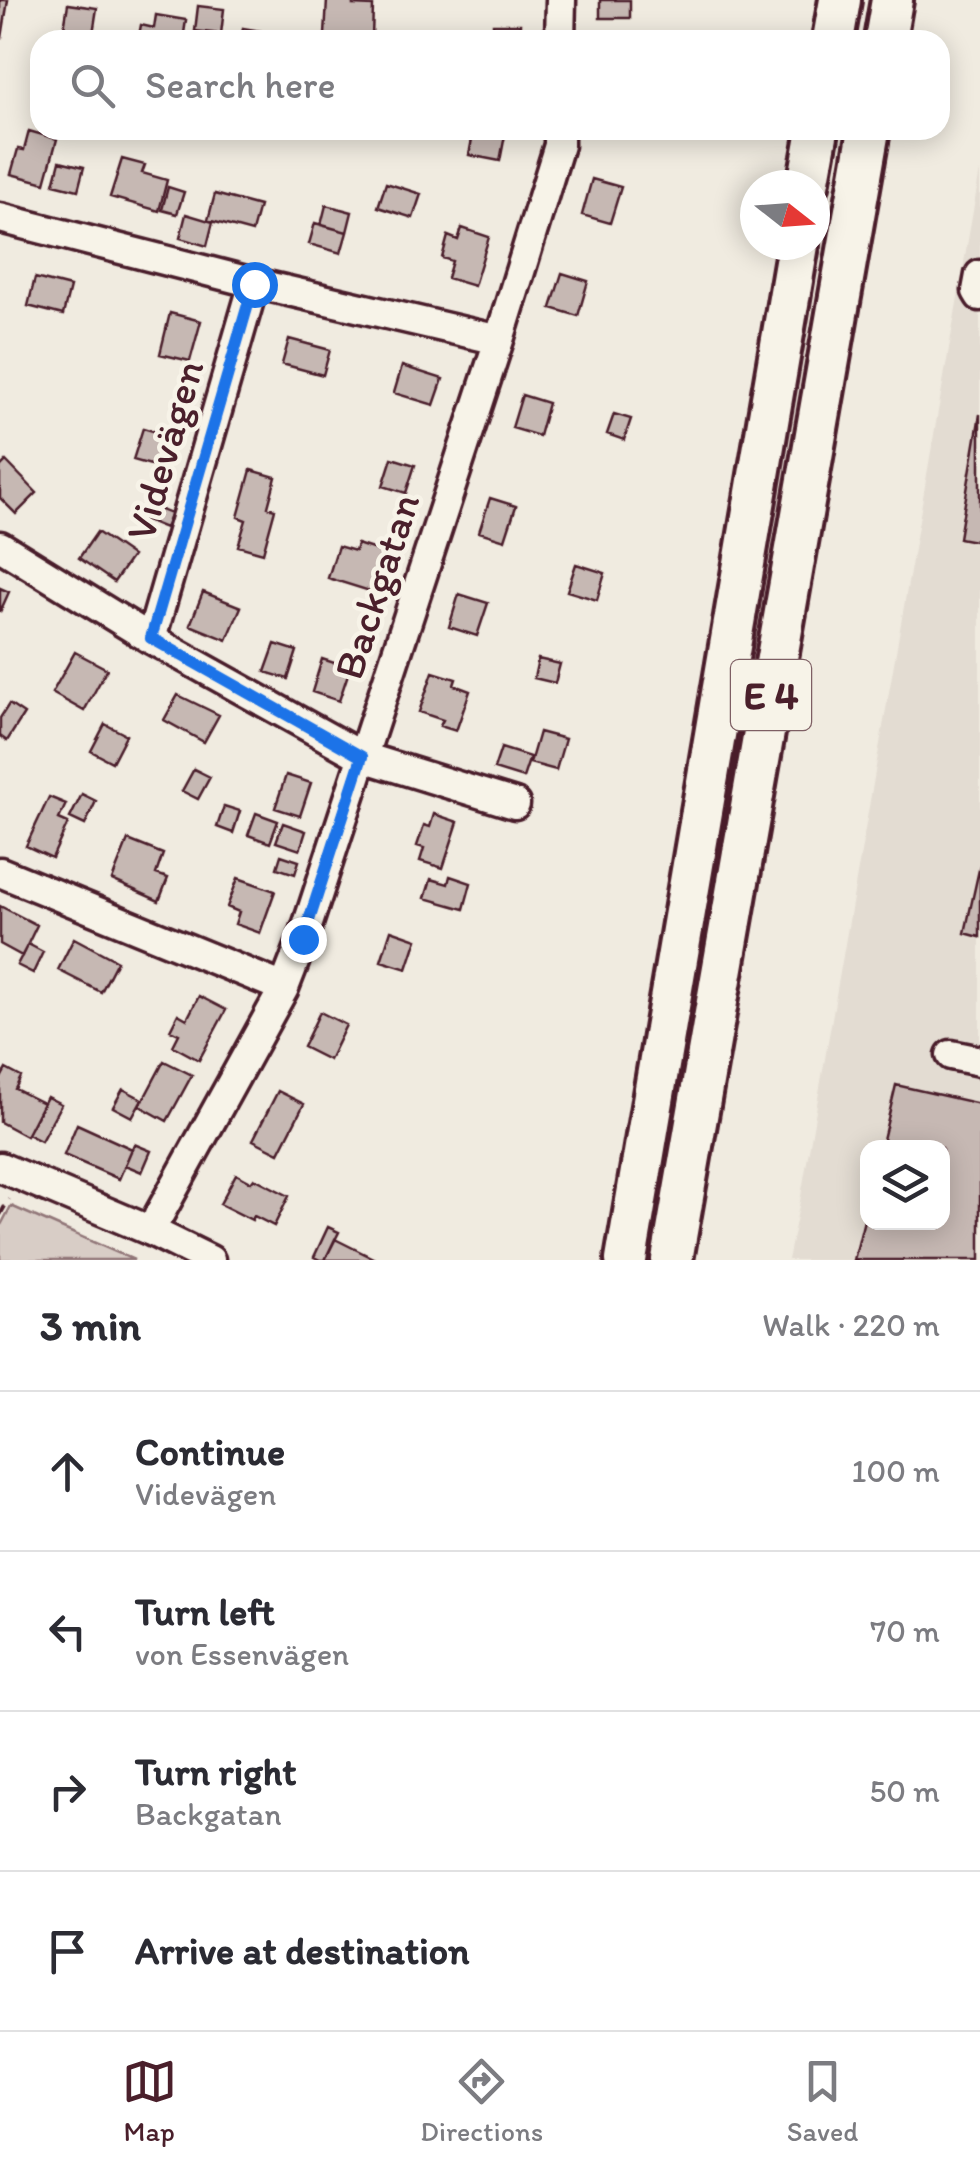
<!DOCTYPE html>
<html lang="en">
<head>
<meta charset="utf-8">
<style>
	:root { --surface:#fff; --page:#f7f7f7; --text:#2b2b33; --muted:#7c7c81; --line:#e1e1e2; --accent:#4a1f2b }
	body { margin:0; font-family:Itim,sans-serif; background:var(--page); color:var(--text) }
	.controls { position:absolute; right:30px; bottom:30px; display:grid; overflow:hidden; border-radius:20px; box-shadow:0 5px 25px #0003 }
	.controls button { width:90px; height:90px; display:grid; place-items:center; padding:0; border:0; border-bottom:2px solid var(--line); background:var(--surface); color:var(--text); font:50px sans-serif }
	.compass { position:absolute; left:740px; top:170px; width:90px; height:90px; border-radius:50%; background:var(--surface); box-shadow:0 5px 25px #0003; rotate:107deg }
	.stop { position:absolute; width:30px; height:30px; margin:-22px; border:8px solid #1a73e8; border-radius:50%; background:#fff }
	.stop.end { background:#1a73e8; border-color:#fff; box-shadow:0 2px 10px #0008 }
	.list { margin:0; padding:0; list-style:none }
	h2 { display:flex; justify-content:space-between; align-items:center; height:130px; margin:0; padding:0 40px; font-size:42px }
	h2 small { font-size:32px; font-weight:400; color:var(--muted) }
	.list li { display:grid; grid-template-columns:65px 1fr auto; gap:30px; align-items:center; box-sizing:border-box; height:160px; padding:0 40px; border-top:2px solid var(--line) }
	.list b { display:block; font-size:38px; white-space:nowrap }
	.list p { margin:0; font-size:32px; white-space:nowrap; color:var(--muted) }
	.list em { font-size:32px; font-style:normal; color:var(--muted) }
	.icon { flex:none; width:55px; height:55px; fill:none; stroke:currentColor; stroke-width:2; stroke-linecap:round; stroke-linejoin:round }
	.map { position:relative; flex:none; width:980px; height:1260px; overflow:hidden }
	.search { position:absolute; background:var(--surface); box-shadow:0 5px 25px #0003; left:30px; right:30px; top:30px; height:110px; display:flex; align-items:center; gap:25px; box-sizing:border-box; padding:0 35px; border-radius:30px; color:var(--muted); font-size:38px }
	.sheet { height:770px; background:var(--surface) }
	nav { display:flex; justify-content:space-around; align-items:center; box-sizing:border-box; height:140px; border-top:2px solid var(--line); background:var(--surface); font-size:28px; color:var(--muted) }
	nav a { display:grid; justify-items:center; gap:5px }
	nav .on { color:var(--accent) }
	.map>svg:first-child { display:block }
	.built { fill:#e3dcd2; fill-rule:evenodd }
	.green { fill:#d8cdc6; stroke:#917678; stroke-width:2.5 }
	.building { fill:#c6b8b3; stroke:#4a1f2b; stroke-width:2.5 }
	.lines { fill:none; stroke-linecap:round; stroke-linejoin:round }
	.minor-casing { stroke:#4a1f2b; stroke-width:35 }
	.highway-casing { stroke:#4a1f2b; stroke-width:48 }
	.path { stroke:#4a1f2b; stroke-width:4; stroke-dasharray:10 8; stroke-linecap:butt }
	.minor { stroke:#f7f3e8; stroke-width:28 }
	.highway { stroke:#f7f3e8; stroke-width:40 }
	.route { stroke:#1a73e8; stroke-width:12 }
	.labels { text-anchor:middle; stroke-width:9; stroke-linejoin:round; paint-order:stroke }
	.shield { fill:#f7f3e8; stroke:#7e5f64; stroke-width:2.5 }
	.shield-label { font-size:40px; font-weight:bold; fill:#4a1f2b }
	.street-label { font-size:42px; fill:#4a1f2b; stroke:#f7f3e8 }
</style>
</head>
<body>
<div class="map">
<svg width="980" height="1260" viewBox="0 0 980 1260">
	<rect width="100%" height="100%" fill="#f0ebe0"/>
	<filter id="ink" filterUnits="userSpaceOnUse"><feTurbulence type="fractalNoise" baseFrequency=".01" numOctaves="2"/><feDisplacementMap in="SourceGraphic" scale="20" xChannelSelector="R" yChannelSelector="G"/><feConvolveMatrix kernelMatrix="1 2 1 2 8 2 1 2 1" color-interpolation-filters="sRGB"/></filter>
	<g filter="url(#ink)">
		<!-- built -->
		<path class="built" d="M980,171V1260H788L801,1196ZM868,1148H942V1222H868Z"/>
		<!-- green -->
		<path class="green" d="M11,1206L134,1260H0V1227Z"/>
		<!-- building -->
		<path class="building" d="M0,0H8L2,38H0Z
			M327,0H354L353,5L373,6L372,38L325,35Z
			M600,0H630V18H600Z
			M68,4L97,8L92,40H62Z
			M198,6L224,9L221,34L195,31Z
			M156,15L186,20L183,40H138L141,25L154,28Z
			M493,24H520L519,40H493Z
			M243,28L273,33L272,40H241Z
			M455,130H506L500,161L469,155L472,139L454,135Z
			M29,131L57,139L45,183L11,174L18,149L24,150Z
			M122,159L145,165L142,173L167,180L159,211L110,197Z
			M60,161L84,167L78,190L54,184Z
			M592,179L621,187L610,223L582,215Z
			M386,183L421,194L413,218L378,207Z
			M168,187L184,192L177,214L162,210Z
			M215,194L259,206L252,232L208,220Z
			M326,205L352,212L347,232L321,225Z
			M186,214L213,222L207,246L180,238Z
			M315,223L347,232L341,253L309,244Z
			M462,228L489,237L474,286L447,278L452,261L442,258L448,236L458,240Z
			M562,273L588,281L578,316L551,308Z
			M35,278L70,287L63,315L28,306Z
			M170,313L201,321L190,361L160,354Z
			M289,339L330,350L323,375L282,364Z
			M402,366L443,379L434,405L394,393Z
			M522,395L548,403L539,436L512,428Z
			M614,414L631,419L624,440L607,434Z
			M980,414V542L959,538Z
			M143,428L170,436L161,468L133,460Z
			M392,458L415,465L406,493L383,486Z
			M6,461L37,493L16,514L0,498V467Z
			M251,470L276,477L268,507L275,509L263,553L238,546L246,520L238,517Z
			M490,498L516,506L505,540L479,532Z
			M148,505L171,514L165,528L143,519Z
			M97,532L132,556L114,582L79,558Z
			M357,544L388,554L376,593L328,578L338,546L355,551Z
			M576,564L605,573L597,600L567,591Z
			M0,588L9,592L0,612Z
			M203,592L241,607L227,640L190,625Z
			M459,594L488,603L477,636L449,627Z
			M275,644L297,651L288,679L265,672Z
			M75,652L107,669L84,711L52,693Z
			M322,659L350,668L339,701L312,692Z
			M538,659L560,664L555,683L534,678Z
			M433,672L456,679L454,685L470,691L456,731L440,726L443,720L419,712Z
			M178,695L219,715L204,742L164,720Z
			M9,704L24,714L7,741L0,736V718Z
			M105,724L126,735L112,762L91,751Z
			M539,732L565,739L556,770L530,763Z
			M501,748L530,757L523,778L494,769Z
			M194,769L210,777L198,799L182,791Z
			M286,775L311,783L300,816L275,808Z
			M82,794L96,801L85,825L70,818Z
			M49,797L66,804L59,819L68,823L52,858L26,846Z
			M224,806L240,811L233,833L217,827Z
			M256,813L278,821L270,843L248,835Z
			M434,814L458,822L443,868L420,861L424,848L417,846L424,825L430,827Z
			M283,823L306,831L300,850L276,842Z
			M128,840L163,854L156,874L168,878L159,901L112,880Z
			M281,855L299,861L295,874L277,868Z
			M980,865V937L965,933Z
			M450,876L471,883L464,909L425,898L431,879L448,884Z
			M238,878L275,891L260,933L235,924L239,912L227,907Z
			M0,906L37,925L22,956L0,944Z
			M391,930L417,939L407,969L381,961Z
			M74,938L117,961L101,992L58,970Z
			M28,944L43,952L33,973L17,965Z
			M199,996L226,1010L199,1060L173,1046L179,1034L170,1030L178,1014L187,1019Z
			M320,1012L346,1025L329,1060L303,1047Z
			M164,1061L192,1075L167,1121L140,1106Z
			M6,1069L21,1077L15,1089L43,1103L26,1136L0,1122V1080Z
			M896,1085L980,1104V1260H854L868,1204V1222H942V1148H881Z
			M123,1089L142,1099L132,1117L113,1107Z
			M278,1091L304,1104L279,1153L253,1140Z
			M47,1097L61,1104L41,1141L27,1134Z
			M77,1124L132,1149L119,1179L64,1155Z
			M134,1144L151,1151L142,1172L125,1165Z
			M236,1174L251,1182L254,1178L289,1196L274,1226L254,1216L252,1220L220,1204Z
			M328,1227L339,1232L325,1260H320L314,1257Z
			M335,1239L377,1260H325Z"/>
		<g class="lines">
			<!-- minor casing -->
			<g class="minor-casing">
				<path id="minor" d="M560,40L561,0
					M0,218L254,283L499,340
					M980,275L977,291L980,296
					M0,546L151,639L363,757L515,804
					M151,639L254,283
					M0,872L284,988
					M951,1055L980,1061
					M0,1167L151,1231L210,1260
					M159,1215L284,988L303,939L499,340L559,145V130"/>
			</g>
			<!-- highway casing -->
			<g class="highway-casing">
				<path id="highway" d="M833,40L840,0
					M885,40L892,0
					M808,185L818,130
					M626,1260L798,245
					M672,1260L869,130"/>
			</g>
			<!-- path -->
			<path class="path" d="M0,1215L9,1199"/>
			<!-- minor -->
			<use href="#minor" class="minor"/>
			<!-- highway -->
			<use href="#highway" class="highway"/>
		</g>
	</g>
	<g class="lines" filter="url(#ink)">
		<!-- route -->
		<path class="route" d="M254,284L151,638L362,757L303,939"/>
	</g>
	<g class="labels">
		<!-- shield labels -->
		<rect class="shield" x="731" y="660" width="80" height="70" rx="8"/>
		<g class="shield-label">
			<text x="771" y="709">E 4</text>
		</g>
		<!-- street labels -->
		<g class="street-label">
			<text transform="translate(164 450) rotate(-74)" y="15">Videvägen</text>
			<text transform="translate(376 586) rotate(-72)" y="15">Backgatan</text>
		</g>
	</g>
</svg>
<div class="controls">
<button><svg class="icon" aria-label="layers" viewBox="0 0 24 24"><path d="M12 4l9 5-9 5-9-5zM3 14l9 5 9-5"/></svg></button>
</div>
<svg class="compass" viewBox="-18 -18 36 36"><path d="M0-13l5 13h-10z" fill="#e53935"/><path d="M0 13l5-13h-10z" fill="#7c7c81"/></svg>
<div class="stop" style="left:254px;top:284px"></div>
<div class="stop end" style="left:303px;top:939px"></div>
<div class="search"><svg class="icon" aria-label="search" viewBox="0 0 24 24"><circle cx="10" cy="10" r="6"/><path d="M15 15l6 6"/></svg>Search here</div>
</div>
<section class="sheet">
<h2>3 min<small>Walk · 220 m</small></h2>
<ul class="list">
<li><svg class="icon" aria-label="ahead" viewBox="0 0 24 24"><path d="M12 20V5M6 11l6-6 6 6"/></svg><div><b>Continue</b><p>Videvägen</p></div><em>100 m</em></li>
<li><svg class="icon" aria-label="left" viewBox="0 0 24 24"><path d="M17 20v-9H6M10 6l-5 5 5 5"/></svg><div><b>Turn left</b><p>von Essenvägen</p></div><em>70 m</em></li>
<li><svg class="icon" aria-label="right" viewBox="0 0 24 24"><path d="M7 20v-9h11M14 6l5 5-5 5"/></svg><div><b>Turn right</b><p>Backgatan</p></div><em>50 m</em></li>
<li><svg class="icon" aria-label="arrive" viewBox="0 0 24 24"><path d="M6 21V4h12l-3 4 3 4H6"/></svg><div><b>Arrive at destination</b></div></li>
</ul>
</section>
<nav>
<a class="on"><svg class="icon" aria-label="map" viewBox="0 0 24 24"><path d="M3 6l6-2 6 2 6-2v14l-6 2-6-2-6 2zM9 4v14M15 6v14"/></svg>Map</a>
<a><svg class="icon" aria-label="directions" viewBox="0 0 24 24"><path d="M12 3l9 9-9 9-9-9zM9 14v-3h6M13 9l2 2-2 2"/></svg>Directions</a>
<a><svg class="icon" aria-label="saved" viewBox="0 0 24 24"><path d="M7 4h10v16l-5-4-5 4z"/></svg>Saved</a>
</nav>
</body>
</html>
